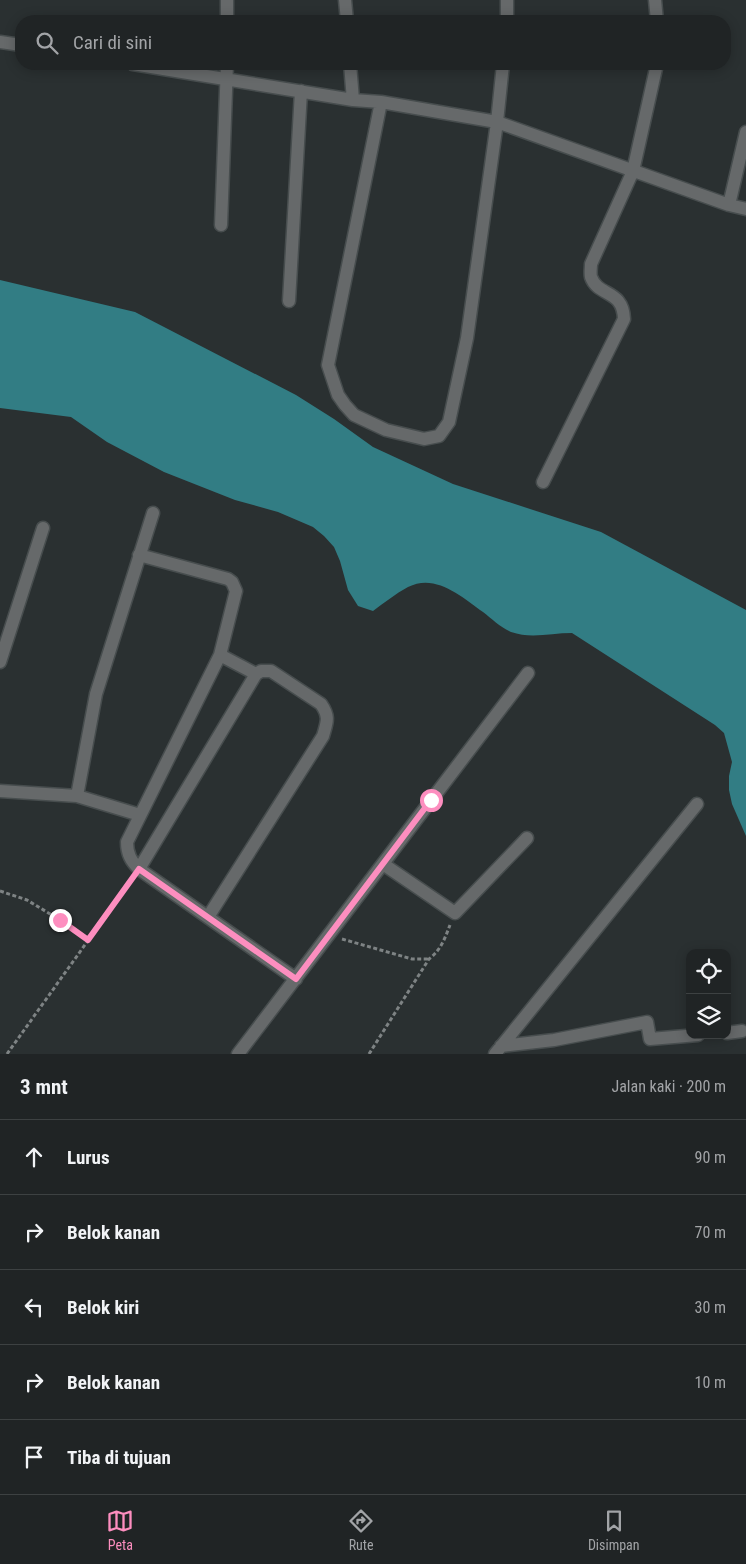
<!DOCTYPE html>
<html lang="id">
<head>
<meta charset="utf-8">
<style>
	:root { --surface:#202425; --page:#282c2d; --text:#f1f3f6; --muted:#a2a4a7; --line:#3d4142; --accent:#fd8ebf }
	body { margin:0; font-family:"Roboto Condensed",sans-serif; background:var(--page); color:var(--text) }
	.controls { position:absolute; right:15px; bottom:15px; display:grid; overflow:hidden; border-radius:10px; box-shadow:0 2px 12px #0003 }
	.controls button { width:45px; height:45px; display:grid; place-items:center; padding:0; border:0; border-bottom:1px solid var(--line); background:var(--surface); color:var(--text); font:25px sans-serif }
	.stop { position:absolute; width:15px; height:15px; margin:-11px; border:4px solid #fd8ebf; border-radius:50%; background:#fff }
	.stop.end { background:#fd8ebf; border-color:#fff; box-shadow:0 1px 5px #0008 }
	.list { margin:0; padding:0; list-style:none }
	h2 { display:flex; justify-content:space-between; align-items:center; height:65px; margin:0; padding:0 20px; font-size:21px }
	h2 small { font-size:16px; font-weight:400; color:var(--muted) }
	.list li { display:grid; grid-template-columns:32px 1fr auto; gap:15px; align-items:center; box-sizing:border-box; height:75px; padding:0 20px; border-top:1px solid var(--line) }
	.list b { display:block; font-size:19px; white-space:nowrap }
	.list em { font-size:16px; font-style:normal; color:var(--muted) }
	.icon { flex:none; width:28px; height:28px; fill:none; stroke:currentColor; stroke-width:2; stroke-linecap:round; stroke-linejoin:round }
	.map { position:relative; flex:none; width:746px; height:1054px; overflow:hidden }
	.search { position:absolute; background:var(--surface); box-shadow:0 2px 12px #0003; left:15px; right:15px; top:15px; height:55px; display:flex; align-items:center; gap:12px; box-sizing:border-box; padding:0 18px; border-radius:20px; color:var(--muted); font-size:19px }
	.sheet { height:440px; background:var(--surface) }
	nav { display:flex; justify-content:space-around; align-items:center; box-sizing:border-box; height:70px; border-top:1px solid var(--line); background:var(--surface); font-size:14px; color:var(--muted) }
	nav a { display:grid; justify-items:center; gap:2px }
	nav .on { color:var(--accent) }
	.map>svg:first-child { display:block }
	.water { fill:#327d84 }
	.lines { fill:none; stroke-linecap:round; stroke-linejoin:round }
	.street-casing { stroke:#474d4e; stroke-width:15 }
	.path { stroke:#7e8384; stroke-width:3; stroke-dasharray:4 2.5; stroke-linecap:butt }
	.street { stroke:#66696a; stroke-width:12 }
	.route { stroke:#fd8ebf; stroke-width:6 }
</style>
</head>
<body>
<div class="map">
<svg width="746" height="1054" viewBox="0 0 746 1054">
	<rect width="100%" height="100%" fill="#2a3031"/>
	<!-- water -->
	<path class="water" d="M0,280L135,312L296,395L334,419L373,447L453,484L601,532L746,610V836L732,804L729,790V776L732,762L724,733L715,725L572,633C551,633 531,639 511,632C500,627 492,619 483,612C461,596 435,573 408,587C395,594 384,603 373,611L358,606L348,590L340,561L334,547L324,536L313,527L278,512L235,500L164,472L107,442L71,417L0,408Z"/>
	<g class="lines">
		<!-- street casing -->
		<g class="street-casing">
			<path id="street" d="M227,0V21
				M345,0L347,21
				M655,0L657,21
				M507,21V0
				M0,42L21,45
				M133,64L353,100L381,102L497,122L729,205L746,209
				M350,64L353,100
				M381,102L328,365L338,395L345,405L354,415L386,430L424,439L439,436L449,422L467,338L497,122L503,64
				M729,205L746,132
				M221,225L227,64
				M289,301L301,91
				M543,482L624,319C623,289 598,297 591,277C590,273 591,268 591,264L633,171L657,64
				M139,555L228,579L232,582L236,591L220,655L127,842C127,854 131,861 139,869L296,979
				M220,655L256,674
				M0,662L43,528
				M0,791L77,796L140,815
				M77,796L96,694L153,513
				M383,864L455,913L527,838
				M139,869L256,674L261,671H271L321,704C330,717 327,722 323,736L208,917
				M727,1033L742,1031
				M501,1046L554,1040L647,1022L650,1039L698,1035
				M238,1054L528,673
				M495,1054L697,804"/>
		</g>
		<!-- path -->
		<path class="path" d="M0,891L27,900L60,920L88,940
			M342,939L412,959H428
			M7,1054L132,879
			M369,1054L429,959C441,950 445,938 450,925"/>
		<!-- street -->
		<use href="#street" class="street"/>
	</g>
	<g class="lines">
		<!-- route -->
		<path class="route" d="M60,920L88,940L139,869L296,979L431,800"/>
	</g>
</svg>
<div class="controls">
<button><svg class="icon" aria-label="locate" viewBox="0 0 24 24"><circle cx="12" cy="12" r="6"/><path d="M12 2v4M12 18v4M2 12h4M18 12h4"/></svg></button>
<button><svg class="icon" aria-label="layers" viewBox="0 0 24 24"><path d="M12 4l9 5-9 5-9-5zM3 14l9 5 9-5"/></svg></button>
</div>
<div class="stop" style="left:431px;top:800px"></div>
<div class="stop end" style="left:60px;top:920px"></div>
<div class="search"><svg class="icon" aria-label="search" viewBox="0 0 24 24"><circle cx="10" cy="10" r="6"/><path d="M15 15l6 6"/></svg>Cari di sini</div>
</div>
<section class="sheet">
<h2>3 mnt<small>Jalan kaki · 200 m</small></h2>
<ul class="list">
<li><svg class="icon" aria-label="ahead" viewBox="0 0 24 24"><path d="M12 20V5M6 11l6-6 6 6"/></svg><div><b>Lurus</b></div><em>90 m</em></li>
<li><svg class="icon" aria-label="right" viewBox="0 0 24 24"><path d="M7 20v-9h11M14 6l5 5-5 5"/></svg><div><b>Belok kanan</b></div><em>70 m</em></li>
<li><svg class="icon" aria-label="left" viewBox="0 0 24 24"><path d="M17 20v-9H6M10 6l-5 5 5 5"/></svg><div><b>Belok kiri</b></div><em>30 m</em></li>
<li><svg class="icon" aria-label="right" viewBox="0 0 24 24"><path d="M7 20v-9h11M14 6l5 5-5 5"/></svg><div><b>Belok kanan</b></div><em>10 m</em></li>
<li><svg class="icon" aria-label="arrive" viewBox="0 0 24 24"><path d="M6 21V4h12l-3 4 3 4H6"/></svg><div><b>Tiba di tujuan</b></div></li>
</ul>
</section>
<nav>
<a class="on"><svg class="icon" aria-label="map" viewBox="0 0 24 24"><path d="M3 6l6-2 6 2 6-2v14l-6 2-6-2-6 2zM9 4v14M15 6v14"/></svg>Peta</a>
<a><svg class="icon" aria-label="directions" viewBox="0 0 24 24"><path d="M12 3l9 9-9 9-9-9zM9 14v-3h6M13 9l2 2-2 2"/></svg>Rute</a>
<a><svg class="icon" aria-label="saved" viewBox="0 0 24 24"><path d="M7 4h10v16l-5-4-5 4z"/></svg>Disimpan</a>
</nav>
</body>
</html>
